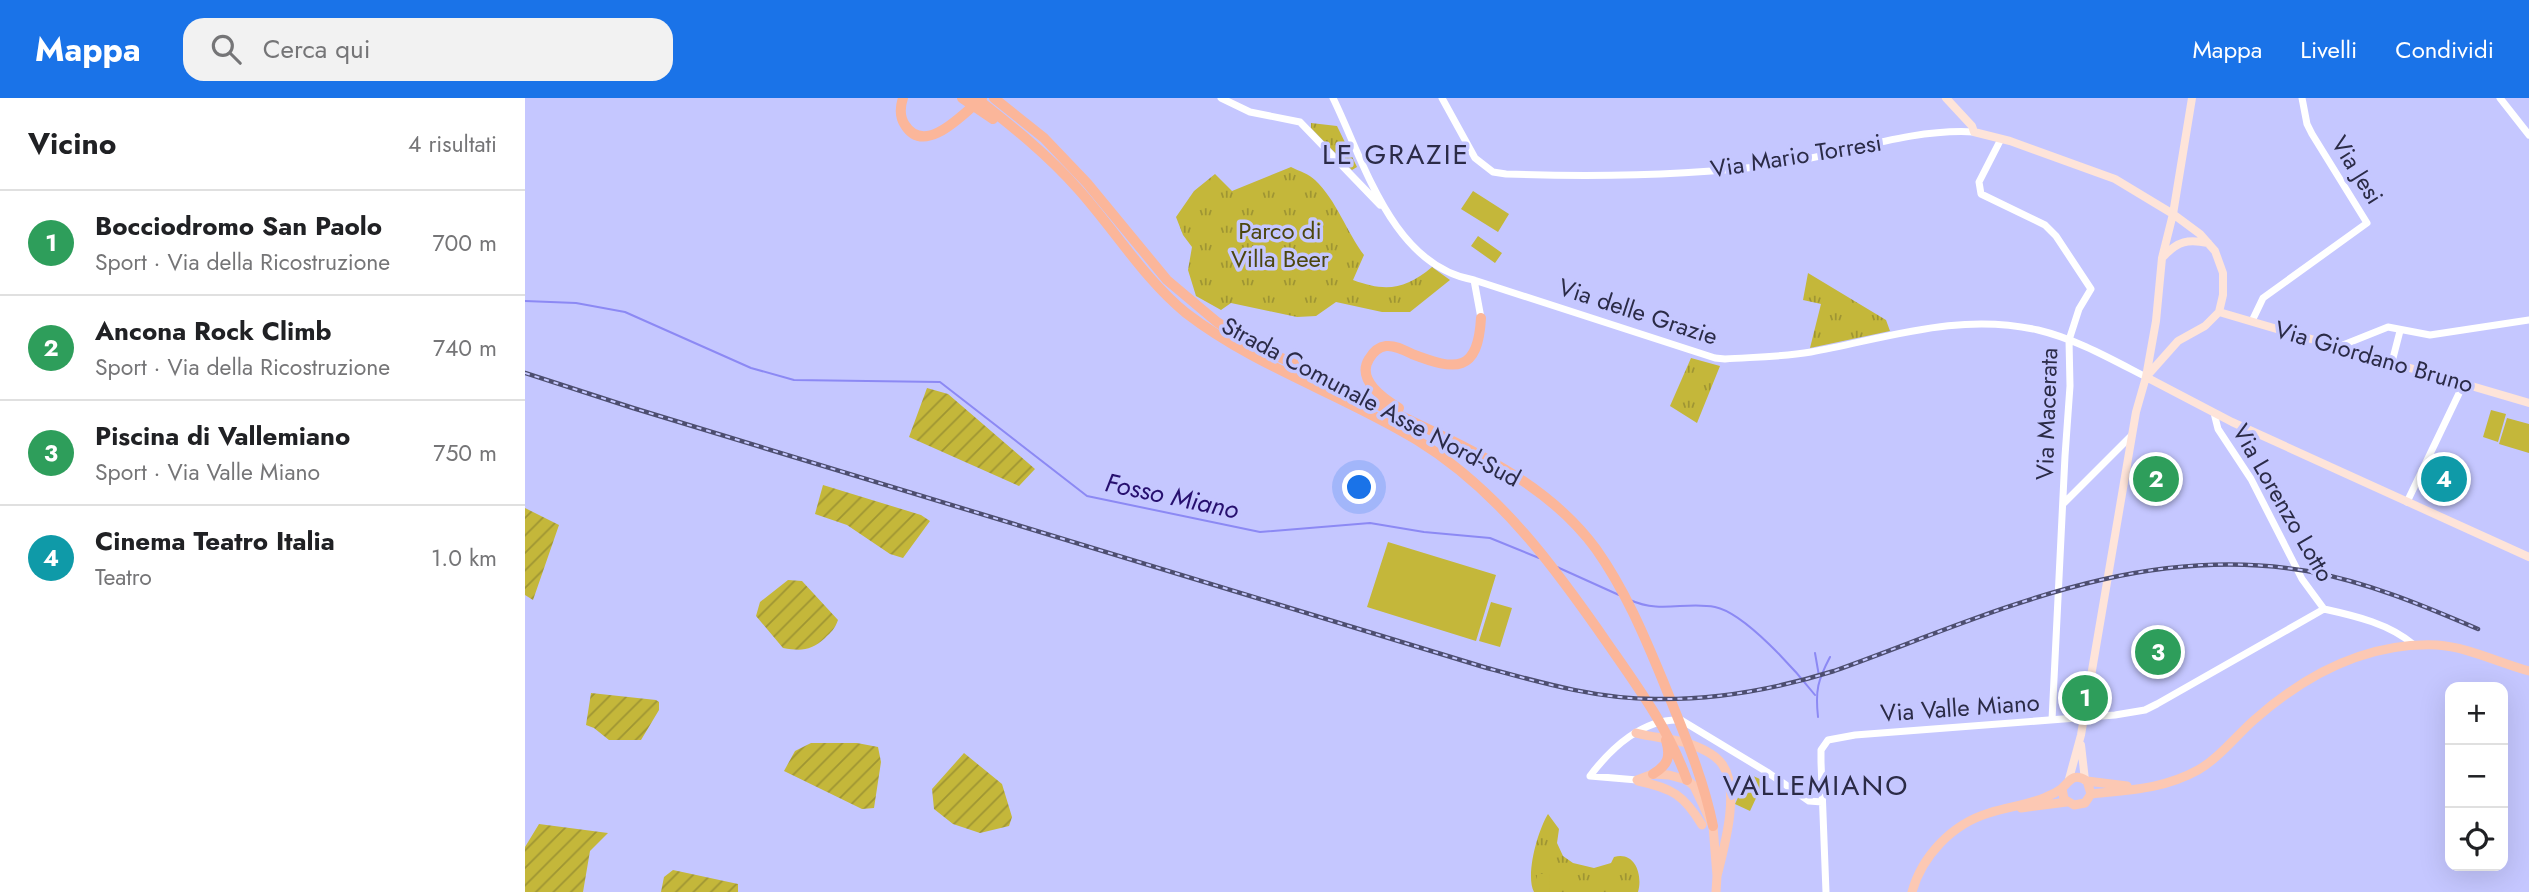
<!DOCTYPE html>
<html lang="it">
<head>
<meta charset="utf-8">
<style>
	:root { --surface:#fff; --page:#f2f2f2; --text:#202124; --muted:#757577; --line:#e0e0e0; --accent:#1a73e8 }
	body { margin:0; font-family:Jost,sans-serif; background:var(--page); color:var(--text) }
	.controls { position:absolute; right:21px; bottom:21px; display:grid; overflow:hidden; border-radius:14px; box-shadow:0 7px 28px #0002 }
	.controls button { width:63px; height:63px; display:grid; place-items:center; padding:0; border:0; border-bottom:2px solid var(--line); background:var(--surface); color:var(--text); font:35px sans-serif }
	.you { position:absolute; left:835px; top:390px; width:24px; height:24px; margin:-18px; border:5px solid #fff; border-radius:50%; background:#1a73e8; box-shadow:0 0 0 10px #1a73e833 }
	.badge { display:grid; place-items:center; width:46px; height:46px; border-radius:50%; background:var(--accent); color:#fff; font-size:23px; font-weight:700 }
	.pin { position:absolute; translate:-50% -50%; border:4px solid #fff; box-shadow:0 2px 7px #0006 }
	.list { margin:0; padding:0; list-style:none }
	h2 { display:flex; justify-content:space-between; align-items:center; height:91px; margin:0; padding:0 28px; font-size:30px }
	h2 small { font-size:23px; font-weight:400; color:var(--muted) }
	.list li { display:grid; grid-template-columns:46px 1fr auto; gap:21px; align-items:center; box-sizing:border-box; height:105px; padding:0 28px; border-top:2px solid var(--line) }
	.list b { display:block; font-size:26px; white-space:nowrap }
	.list p { margin:0; font-size:23px; white-space:nowrap; color:var(--muted) }
	.list em { font-size:23px; font-style:normal; color:var(--muted) }
	.icon { flex:none; width:38px; height:38px; fill:none; stroke:currentColor; stroke-width:2; stroke-linecap:round; stroke-linejoin:round }
	.map { position:relative; flex:none; width:2004px; height:794px; overflow:hidden }
	header { display:flex; align-items:center; gap:42px; box-sizing:border-box; height:98px; padding:0 35px; background:var(--accent); color:#fff }
	header strong { font-size:33px }
	nav { display:flex; gap:38px; margin-inline-start:auto; font-size:24px }
	.search { width:490px; height:63px; background:var(--page); display:flex; align-items:center; gap:18px; box-sizing:border-box; padding:0 24px; border-radius:21px; color:var(--muted); font-size:26px }
	main { display:flex }
	aside { flex:1; background:var(--surface) }
	.map>svg:first-child { display:block }
	.grass { fill:url(#grass-tufts) }
	.garden { fill:url(#garden-furrows) }
	.pitch { fill:#c4b73a }
	.lines { fill:none; stroke-linecap:round; stroke-linejoin:round }
	.stream { stroke:#8c89f4; stroke-width:2 }
	.tertiary { stroke:#fff; stroke-width:7 }
	.secondary { stroke:#fee4d9; stroke-width:8 }
	.primary { stroke:#fcc8b3; stroke-width:9 }
	.trunk { stroke:#fbb69a; stroke-width:10 }
	.rail-casing { stroke:#4d4e70; stroke-width:4.5 }
	.rail { stroke:#c5c7ff; stroke-width:2; stroke-dasharray:5; stroke-linecap:butt }
	.labels { text-anchor:middle; stroke-width:7; stroke-linejoin:round; paint-order:stroke }
	.street-label { font-size:24px; fill:#2b2b47; stroke:#c5c7ff }
	.park-label { font-size:24px; fill:#4c460e; stroke:#c5c7ff }
	.water-label { font-size:26px; font-style:italic; fill:#27106f; stroke:#c5c7ff }
	.quarter-label { font-size:28px; letter-spacing:2px; fill:#2b2b47; stroke:#c5c7ff }
</style>
</head>
<body>
<header>
<strong>Mappa</strong>
<div class="search"><svg class="icon" aria-label="search" viewBox="0 0 24 24"><circle cx="10" cy="10" r="6"/><path d="M15 15l6 6"/></svg>Cerca qui</div>
<nav><a>Mappa</a><a>Livelli</a><a>Condividi</a></nav>
</header>
<main>
<aside>
<h2>Vicino<small>4 risultati</small></h2>
<ul class="list">
<li><span class="badge" style="background:#2e9e5b">1</span><div><b>Bocciodromo San Paolo</b><p>Sport · Via della Ricostruzione</p></div><em>700 m</em></li>
<li><span class="badge" style="background:#2e9e5b">2</span><div><b>Ancona Rock Climb</b><p>Sport · Via della Ricostruzione</p></div><em>740 m</em></li>
<li><span class="badge" style="background:#2e9e5b">3</span><div><b>Piscina di Vallemiano</b><p>Sport · Via Valle Miano</p></div><em>750 m</em></li>
<li><span class="badge" style="background:#0f9aa8">4</span><div><b>Cinema Teatro Italia</b><p>Teatro</p></div><em>1.0 km</em></li>
</ul>
</aside>
<div class="map">
<svg width="2004" height="794" viewBox="0 0 2004 794">
	<defs>
		<pattern id="grass-tufts" width="24" height="20" patternUnits="userSpaceOnUse" patternTransform="scale(1.75)"><rect width="24" height="20" fill="#c4b73a"/><path d="M3 7l-1-3M5 7V3M7 7l1-3M15 17l-1-3M17 17v-4M19 17l1-3" fill="none" stroke="#9f9533"/></pattern>
		<pattern id="garden-furrows" width="10" height="10" patternUnits="userSpaceOnUse" patternTransform="scale(1.75)"><rect width="10" height="10" fill="#c4b73a"/><path d="M-1 1l2-2M0 10L10 0M9 11l2-2" fill="none" stroke="#9f9533"/></pattern>
	</defs>
	<rect width="100%" height="100%" fill="#c5c7ff"/>
	<!-- grass -->
	<path class="grass" d="M786,25L812,28L832,69L827,72L824,69L786,30Z
		M766,69C774,73 784,76 790,82C812,103 821,133 839,157L828,182C860,194 880,192 907,169L925,182L885,214H857L811,204L791,218L772,219L706,205L696,212L671,198L663,172L667,149L658,137L651,119L669,93L690,76L707,93Z
		M1283,175L1361,222L1365,233L1285,250L1296,206L1278,202Z
		M1166,260L1195,268L1172,325L1145,308Z
		M1023,716L1034,731L1032,745L1038,758L1048,765L1069,770L1086,765L1089,759C1110,753 1118,777 1113,794H1009C1000,777 1013,732 1023,716Z"/>
	<!-- garden -->
	<path class="garden" d="M402,290L423,296L510,371L494,388L384,339Z
		M298,387L396,417L405,423L378,460L365,456L322,427L290,416Z
		M0,410L34,427L8,502L0,497Z
		M263,482L277,483L313,522C310,531 306,534 300,540C286,553 276,553 258,550L231,518L235,504Z
		M66,595L131,602L134,604V612L116,642H84L69,630L61,627Z
		M286,645H332L353,649L356,664L349,710L337,711L259,673L270,653Z
		M439,655L477,686L487,719L484,728L455,735L428,726L409,711L407,691Z
		M14,726L83,735L65,753L58,794H0V749Z
		M148,772L213,786V794H136L139,779Z"/>
	<!-- pitch -->
	<path class="pitch" d="M948,93L984,116L973,134L936,111Z
		M953,138L977,155L970,165L946,148Z
		M1966,312L1981,316L1973,344L1958,339Z
		M1982,320L2004,326V355L1974,346Z
		M863,444L971,477L951,543L842,509Z
		M966,504L987,510L975,549L954,543Z
		M1224,676L1239,683L1225,713L1210,706Z
		M1012,776H1025L1024,794H1012Z"/>
	<g class="lines">
		<!-- stream -->
		<path class="stream" d="M0,203L51,205L100,214L226,270L269,282L415,284L562,398L735,434L845,425L899,434L965,440L1014,460
			M1032,469L1094,497
			M1105,502C1136,516 1160,503 1190,509C1220,515 1271,573 1290,597
			M1290,555L1294,578
			M1293,619C1290,592 1293,582 1305,559"/>
		<!-- tertiary -->
		<path class="tertiary" d="M696,0L725,14L775,24L855,107
			M808,0C839,63 867,168 949,182L1190,260L1200,261C1229,259 1257,259 1286,254C1362,240 1434,214 1513,232C1551,241 1586,261 1621,279
			M917,0L950,60L968,74L981,76C1070,79 1160,78 1248,67C1314,58 1383,30 1449,34
			M1975,0L2004,37
			M1476,41L1454,84L1456,96L1520,127L1531,138L1566,191L1554,211L1544,242L1545,288L1540,358L1527,622
			M949,182L956,220
			M1727,223L1738,200L1842,125L1787,36L1782,26L1777,0
			M1813,249L1863,229L1905,237L2004,222
			M1867,264L1875,233
			M1689,315L1693,331L1726,381L1777,481L1799,511
			M1882,404L1939,285
			M1539,405L1607,337
			M1799,511C1831,518 1865,526 1889,547
			M1112,682L1065,678C1086,650 1118,620 1156,622L1242,674L1284,703L1297,704
			M1301,794L1296,664V652L1303,642L1330,637L1590,617L1620,612L1632,606L1799,511"/>
		<!-- secondary -->
		<path class="secondary" d="M1421,0L1447,28L1449,34L1485,43L1590,81L1648,116L1675,136L1690,153L1698,175V197L1694,214L1680,228L1653,243L1621,279
			M1639,158C1653,143 1663,141 1683,145
			M1694,214L2004,305
			M1621,279L1707,324L2004,459
			M1556,647L1560,682
			M1544,681L1556,637L1611,314L1621,279L1631,223L1637,160L1648,116L1667,0"/>
		<!-- primary -->
		<path class="primary" d="M1111,635C1129,640 1147,640 1165,646C1176,650 1190,656 1197,666C1216,691 1199,750 1192,778
			M1112,682L1128,676L1144,677L1162,682L1169,688L1188,728L1192,778L1191,794
			M1113,683C1147,690 1159,697 1177,727
			M1562,683L1602,688
			M1566,696C1604,692 1639,691 1673,672C1694,660 1711,638 1729,622C1780,577 1842,544 1912,547C1943,549 1974,565 2004,573
			M1496,710L1542,704
			M1387,794C1397,758 1427,726 1464,715C1482,709 1503,707 1521,699C1526,697 1532,694 1536,691C1545,683 1548,674 1562,683L1566,696L1560,705L1549,707L1539,701L1537,690"/>
		<!-- trunk -->
		<path class="trunk" d="M378,0C375,9 374,18 380,27C400,59 439,15 457,0
			M437,0L468,21
			M451,0C487,28 523,57 553,91C589,131 620,182 661,215C731,269 817,296 892,342C975,393 1031,471 1085,549C1115,592 1144,632 1162,682
			M469,0L519,40L562,85L642,182L692,224L720,242C770,267 821,291 872,316C944,351 1022,384 1071,451C1100,492 1119,537 1138,583C1157,631 1178,678 1188,728
			M874,310C859,301 831,282 844,261C848,254 853,249 861,248C870,247 879,252 887,256C931,273 953,275 956,220
			M1128,676C1143,667 1146,659 1141,642"/>
		<!-- rail casing -->
		<g class="rail-casing">
			<path id="rail" d="M0,275L108,310L962,570C1017,585 1073,601 1130,601C1191,602 1251,591 1309,573C1465,517 1611,444 1782,473C1842,484 1897,507 1953,531"/>
		</g>
		<!-- rail -->
		<use href="#rail" class="rail"/>
	</g>
	<g class="labels">
		<!-- street labels -->
		<g class="street-label">
			<text transform="translate(1271 58) rotate(-9)" y="8">Via Mario Torresi</text>
			<text transform="translate(1832 72) rotate(58)" y="8">Via Jesi</text>
			<text transform="translate(1113 214) rotate(18)" y="8">Via delle Grazie</text>
			<text transform="translate(1849 259) rotate(16)" y="8">Via Giordano Bruno</text>
			<text transform="translate(846 304) rotate(28)" y="8">Strada Comunale Asse Nord-Sud</text>
			<text transform="translate(1522 316) rotate(-88)" y="8">Via Macerata</text>
			<text transform="translate(1758 405) rotate(60)" y="8">Via Lorenzo Lotto</text>
			<text transform="translate(1435 610) rotate(-4)" y="8">Via Valle Miano</text>
		</g>
		<!-- park labels -->
		<g class="park-label">
			<text x="755" y="141">Parco di<tspan x="755" dy="28">Villa Beer</tspan></text>
		</g>
		<!-- water labels -->
		<g class="water-label">
			<text transform="translate(647 398) rotate(12)" y="9">Fosso Miano</text>
		</g>
		<!-- quarter labels -->
		<g class="quarter-label">
			<text x="871" y="66">LE GRAZIE</text>
			<text x="1291" y="697">VALLEMIANO</text>
		</g>
	</g>
</svg>
<div class="controls">
<button>+</button>
<button>−</button>
<button><svg class="icon" aria-label="locate" viewBox="0 0 24 24"><circle cx="12" cy="12" r="6"/><path d="M12 2v4M12 18v4M2 12h4M18 12h4"/></svg></button>
</div>
<div class="you"></div>
<div class="pin badge" style="left:1560px;top:600px;background:#2e9e5b">1</div>
<div class="pin badge" style="left:1631px;top:381px;background:#2e9e5b">2</div>
<div class="pin badge" style="left:1633px;top:554px;background:#2e9e5b">3</div>
<div class="pin badge" style="left:1919px;top:381px;background:#0f9aa8">4</div>
</div>
</main>
</body>
</html>
